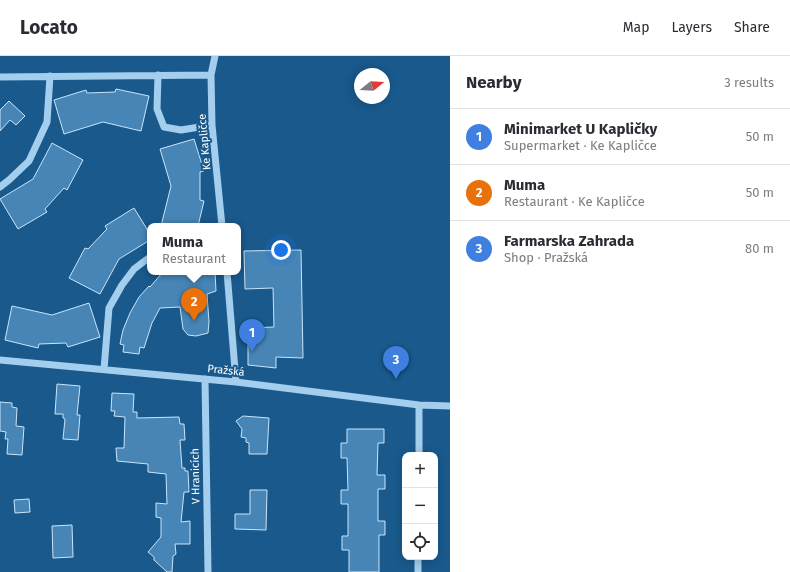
<!DOCTYPE html>
<html lang="en">
<head>
<meta charset="utf-8">
<style>
	:root { --surface:#fff; --page:#f7f7f7; --text:#2b2b33; --muted:#7c7c81; --line:#e1e1e2; --accent:#111827 }
	body { margin:0; font-family:"Fira Sans",sans-serif; background:var(--page); color:var(--text) }
	.controls { position:absolute; right:12px; bottom:12px; display:grid; overflow:hidden; border-radius:8px; box-shadow:0 2px 10px #0003 }
	.controls button { width:36px; height:36px; display:grid; place-items:center; padding:0; border:0; border-bottom:1px solid var(--line); background:var(--surface); color:var(--text); font:20px sans-serif }
	.compass { position:absolute; left:354px; top:12px; width:36px; height:36px; border-radius:50%; background:var(--surface); box-shadow:0 2px 10px #0003; rotate:72deg }
	.you { position:absolute; left:281px; top:194px; width:14px; height:14px; margin:-10px; border:3px solid #fff; border-radius:50%; background:#1a73e8; box-shadow:0 0 0 6px #1a73e833 }
	.badge { display:grid; place-items:center; width:26px; height:26px; border-radius:50%; background:var(--accent); color:#fff; font-size:13px; font-weight:700 }
	.pin { position:absolute; translate:-50% -33px; filter:drop-shadow(0 1px 2px #0008) }
	.pin::after { content:''; position:absolute; top:21px; width:14px; height:12px; background:inherit; clip-path:polygon(0 0,100% 0,50% 100%) }
	.popup { position:absolute; left:147px; top:167px; width:94px; height:52px; box-sizing:border-box; display:grid; place-content:center; border-radius:8px; background:var(--surface); filter:drop-shadow(0 1px 3px #0005); font-size:13px; white-space:nowrap; color:var(--muted) }
	.popup b { font-size:15px; color:var(--text) }
	.popup::after { content:''; position:absolute; left:50%; top:100%; margin-left:-8px; border:8px solid transparent; border-top-color:var(--surface) }
	.list { margin:0; padding:0; list-style:none }
	h2 { display:flex; justify-content:space-between; align-items:center; height:52px; margin:0; padding:0 16px; font-size:17px }
	h2 small { font-size:13px; font-weight:400; color:var(--muted) }
	.list li { display:grid; grid-template-columns:26px 1fr auto; gap:12px; align-items:center; box-sizing:border-box; height:56px; padding:0 16px; border-top:1px solid var(--line) }
	.list b { display:block; font-size:15px; white-space:nowrap }
	.list p { margin:0; font-size:13px; white-space:nowrap; color:var(--muted) }
	.list em { font-size:13px; font-style:normal; color:var(--muted) }
	.icon { flex:none; width:22px; height:22px; fill:none; stroke:currentColor; stroke-width:2; stroke-linecap:round; stroke-linejoin:round }
	.map { position:relative; flex:none; width:450px; height:516px; overflow:hidden }
	header { display:flex; align-items:center; gap:24px; box-sizing:border-box; height:56px; padding:0 20px; background:var(--surface); border-bottom:1px solid var(--line) }
	header strong { font-size:19px }
	nav { display:flex; gap:22px; margin-inline-start:auto; font-size:14px }
	main { display:flex }
	aside { flex:1; background:var(--surface) }
	.map>svg:first-child { display:block }
	.building { fill:#4685b6; stroke:#cae5fa }
	.lines { fill:none; stroke-linecap:round; stroke-linejoin:round }
	.minor { stroke:#a4ceee; stroke-width:7 }
	.labels { text-anchor:middle; stroke-width:4; stroke-linejoin:round; paint-order:stroke }
	.street-label { font-size:11px; fill:#fff; stroke:#19598c }
</style>
</head>
<body>
<header>
<strong>Locato</strong>
<nav><a>Map</a><a>Layers</a><a>Share</a></nav>
</header>
<main>
<div class="map">
<svg width="450" height="516" viewBox="0 0 450 516">
	<rect width="100%" height="100%" fill="#19598c"/>
	<!-- building -->
	<path class="building" d="M116,33L149,40L141,75L103,66L64,78L54,44L86,34L87,37L115,36Z
		M9,45L25,60L16,69L10,64L0,75V54Z
		M194,83L204,115L200,116V144L204,145L198,170H161L171,130L160,93Z
		M52,87L83,104L67,134L64,132L45,153L47,156L18,173L0,143L33,123Z
		M134,152L150,178V184L119,203L100,238L69,222L85,192L88,193L107,173L105,170Z
		M301,194L303,302L276,301V312L248,309V272L274,271L273,232L245,233L244,195Z
		M163,216H215L216,235L207,238L209,266L208,277L196,280L188,279L183,273L180,251L160,252L152,267L144,292L140,291L139,298L123,296L124,289L120,288L123,274L130,257L139,241L149,230L150,231Z
		M89,247L100,281L68,291L66,287L39,288L38,292L5,284L12,250L52,259Z
		M57,328L80,330L77,359H80L78,384L63,383L65,363L63,362V358H55Z
		M112,337L134,338L133,356H137V362L179,361L180,368H184L185,384H180L182,412H185V415H188L189,436H184L181,466L190,465V488H175L176,498L173,500L172,516H167L154,504V501L148,496L161,481V462L156,461V447L167,448L166,418L148,416V408L117,405L116,392H124L125,361L114,360L115,355H111Z
		M0,346L12,347V351L17,352L16,370L24,371L22,399L7,398L8,383H5L6,376L0,375Z
		M243,360L269,362L267,398H249V387L246,386V382L241,381L242,373L236,365Z
		M347,373H384V387H378L377,419H385V433H378V465H385V479H379V516H349V494H342V480H348V448H341V434H348L347,402H341V387H347Z
		M250,434H267L266,474L235,473V458H250Z
		M29,443L30,456L15,457L14,444Z
		M72,469L73,501L53,502L52,470Z"/>
	<g class="lines">
		<!-- minor -->
		<path class="minor" d="M215,0L211,19L212,69L222,170
			M158,19L157,53L164,71L181,74L212,69
			M0,21L211,19
			M0,131L9,124L29,105L47,66L50,20
			M227,216L236,326
			M0,304L236,326L419,349L450,350
			M104,313L109,252L122,229L134,213L150,201
			M205,323L208,516
			M419,399V349
			M418,516V501"/>
	</g>
	<g class="labels">
		<!-- street labels -->
		<g class="street-label">
			<text transform="translate(204 86) rotate(-95)" y="4">Ke Kapličce</text>
			<text transform="translate(226 314) rotate(6)" y="4">Pražská</text>
			<text transform="translate(195 420) rotate(-91)" y="4">V Hranicích</text>
		</g>
	</g>
</svg>
<div class="controls">
<button>+</button>
<button>−</button>
<button><svg class="icon" aria-label="locate" viewBox="0 0 24 24"><circle cx="12" cy="12" r="6"/><path d="M12 2v4M12 18v4M2 12h4M18 12h4"/></svg></button>
</div>
<svg class="compass" viewBox="-18 -18 36 36"><path d="M0-13l5 13h-10z" fill="#e53935"/><path d="M0 13l5-13h-10z" fill="#7c7c81"/></svg>
<div class="you"></div>
<div class="pin badge" style="left:252px;top:296px;background:#3f7fe0">1</div>
<div class="pin badge" style="left:194px;top:265px;background:#e8710a">2</div>
<div class="popup"><b>Muma</b>Restaurant</div>
<div class="pin badge" style="left:396px;top:323px;background:#3f7fe0">3</div>
</div>
<aside>
<h2>Nearby<small>3 results</small></h2>
<ul class="list">
<li><span class="badge" style="background:#3f7fe0">1</span><div><b>Minimarket U Kapličky</b><p>Supermarket · Ke Kapličce</p></div><em>50 m</em></li>
<li><span class="badge" style="background:#e8710a">2</span><div><b>Muma</b><p>Restaurant · Ke Kapličce</p></div><em>50 m</em></li>
<li><span class="badge" style="background:#3f7fe0">3</span><div><b>Farmarska Zahrada</b><p>Shop · Pražská</p></div><em>80 m</em></li>
</ul>
</aside>
</main>
</body>
</html>
